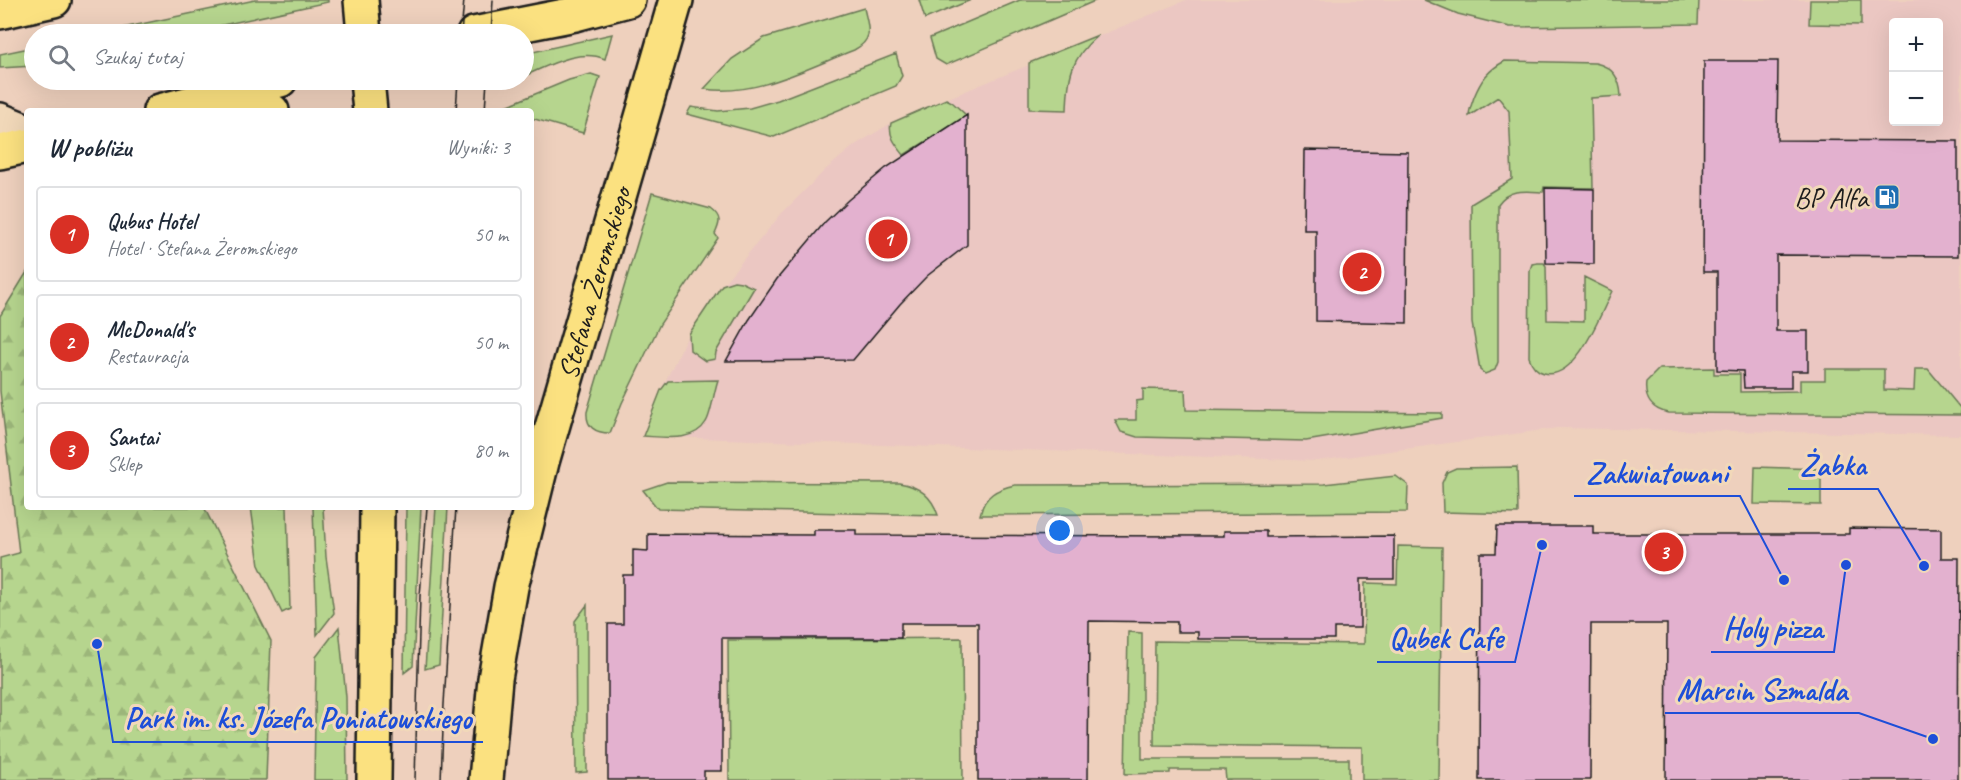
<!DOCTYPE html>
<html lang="pl">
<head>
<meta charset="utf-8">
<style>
	:root { --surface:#fff; --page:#f6f6f7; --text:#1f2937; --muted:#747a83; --line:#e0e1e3; --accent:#d93025 }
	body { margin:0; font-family:Caveat,sans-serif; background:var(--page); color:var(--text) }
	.controls { position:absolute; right:18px; top:18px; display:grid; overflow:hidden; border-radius:6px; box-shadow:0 6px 24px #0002 }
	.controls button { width:54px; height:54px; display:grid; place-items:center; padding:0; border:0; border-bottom:2px solid var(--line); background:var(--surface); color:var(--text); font:30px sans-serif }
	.you { position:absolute; left:1060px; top:531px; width:21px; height:21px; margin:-15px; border:4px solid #fff; border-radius:50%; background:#1a73e8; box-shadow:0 0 0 9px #1a73e833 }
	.badge { display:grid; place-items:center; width:39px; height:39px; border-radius:50%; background:var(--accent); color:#fff; font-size:20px; font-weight:700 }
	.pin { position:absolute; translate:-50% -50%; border:3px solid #fff; box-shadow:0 2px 6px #0006 }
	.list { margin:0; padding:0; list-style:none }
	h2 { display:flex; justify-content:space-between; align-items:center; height:78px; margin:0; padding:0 24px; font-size:26px }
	h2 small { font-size:20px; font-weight:400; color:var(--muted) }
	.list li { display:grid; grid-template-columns:39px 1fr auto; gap:18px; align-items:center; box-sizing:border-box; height:96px; margin:0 12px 12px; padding:0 12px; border:2px solid var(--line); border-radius:6px }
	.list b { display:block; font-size:22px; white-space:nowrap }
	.list p { margin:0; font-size:20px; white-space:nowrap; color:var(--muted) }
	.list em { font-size:20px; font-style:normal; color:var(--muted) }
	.icon { flex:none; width:33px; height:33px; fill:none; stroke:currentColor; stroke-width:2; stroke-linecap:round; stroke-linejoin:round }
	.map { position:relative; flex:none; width:1961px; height:780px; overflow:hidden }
	.search { position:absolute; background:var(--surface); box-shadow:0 6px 24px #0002; left:24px; top:24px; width:510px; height:66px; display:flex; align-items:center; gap:15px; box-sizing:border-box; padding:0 21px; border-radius:33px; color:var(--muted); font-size:22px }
	.panel { position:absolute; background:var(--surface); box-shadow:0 6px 24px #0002; left:24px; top:108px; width:510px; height:402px; border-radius:6px }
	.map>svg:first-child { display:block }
	.built { fill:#ebc7c2; fill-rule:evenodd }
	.green { fill:#b6d58e; stroke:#697855; stroke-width:1.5 }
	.forest { fill:url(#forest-firs); stroke:#697855; stroke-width:1.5 }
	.building { fill:#e3b1cf; stroke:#1c1c1c; stroke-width:1.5 }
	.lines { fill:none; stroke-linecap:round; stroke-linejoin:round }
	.minor-casing { stroke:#1c1c1c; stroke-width:38 }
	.major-casing { stroke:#1c1c1c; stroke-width:38 }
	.minor { stroke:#f1d8b9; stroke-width:33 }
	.major { stroke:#fbe180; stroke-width:33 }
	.tram { stroke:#1c1c1c; stroke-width:1.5 }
	.labels { text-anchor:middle; stroke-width:6; stroke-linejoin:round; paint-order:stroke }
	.poi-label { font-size:28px; fill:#1c1c1c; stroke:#f1d8b9; text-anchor:end }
	.street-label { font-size:28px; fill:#1c1c1c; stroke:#f1d8b9 }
	.leader { fill:none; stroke:#1d4ed8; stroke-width:2 }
	.callout-dot { fill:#1d4ed8; stroke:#f1d8b9; stroke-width:2 }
	.callout-label { font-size:30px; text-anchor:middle; font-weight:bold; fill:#1d4ed8; stroke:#f1d8b9; stroke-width:6; stroke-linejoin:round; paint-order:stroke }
</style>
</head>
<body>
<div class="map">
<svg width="1961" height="780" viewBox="0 0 1961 780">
	<defs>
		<pattern id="forest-firs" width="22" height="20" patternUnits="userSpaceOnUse" patternTransform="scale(1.5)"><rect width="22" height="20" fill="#b6d58e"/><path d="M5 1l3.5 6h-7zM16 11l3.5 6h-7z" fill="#9cb67a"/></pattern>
	</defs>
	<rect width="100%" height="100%" fill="#eed0bd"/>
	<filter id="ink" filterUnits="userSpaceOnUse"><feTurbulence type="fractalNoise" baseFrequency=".0167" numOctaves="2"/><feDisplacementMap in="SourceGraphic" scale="12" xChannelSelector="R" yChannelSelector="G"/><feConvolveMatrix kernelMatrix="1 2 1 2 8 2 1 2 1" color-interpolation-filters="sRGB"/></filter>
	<g filter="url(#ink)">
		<!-- built -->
		<path class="built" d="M1186,0H1961V435L1558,428L1317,461L643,436L661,390L689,334L714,295L782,213L824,171L855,145L898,119ZM1894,22H1938V122H1894Z"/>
		<!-- green -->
		<path class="green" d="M255,0H328V2L181,34H94Z
			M919,0H971L925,19Z
			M1020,0H1097L946,65L936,59L930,38Z
			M1424,0H1699L1698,24L1510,27L1458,14Z
			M1810,0H1861V25L1809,24Z
			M864,8C868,27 875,39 854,50C807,68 756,97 704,89L732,59L764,38Z
			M612,34L605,59C578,48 548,66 524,76V54Z
			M1098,35C1071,58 1068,76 1067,110L1029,109V63Z
			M34,47V66L0,68V54Z
			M896,54L902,76L896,86L774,137L687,114L691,107L718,111L750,108L778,100Z
			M1505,61L1595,63C1613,67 1620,78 1621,96L1591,98L1593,188L1544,187L1543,192C1526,191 1509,188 1498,204V362L1495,370L1485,374L1480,370L1472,323L1471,204L1512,179L1509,111L1498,97L1469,116C1469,109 1472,104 1474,97C1481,80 1488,70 1505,61Z
			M591,74L600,77L583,133L531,118V111H494L569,80Z
			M946,99L952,102L967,116L904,155C896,145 888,136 891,123Z
			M652,193L711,209C722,217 720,223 715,234L718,238L660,324L622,403L610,433C595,433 586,427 587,412Z
			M1538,263H1544L1546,266L1547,320L1584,321V277L1612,291C1601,313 1576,382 1544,373C1536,371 1532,366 1529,357L1530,270L1532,264Z
			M734,281L741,282L754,288L716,352L715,359L705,361L690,350L689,334L722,285Z
			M1714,368V374H1740V392L1800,391V380H1825V369H1884V390L1914,391L1915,369H1928L1961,409V415L1669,413C1652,410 1644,399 1646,382L1659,369Z
			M718,380C714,391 711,415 706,422C694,443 663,437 643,436L661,390L668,381Z
			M1143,389L1185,390L1186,410L1442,413V418L1306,441L1137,437L1121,432L1115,420H1136V401L1143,400Z
			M1517,467L1518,514L1443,512L1442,483L1447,472L1456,468Z
			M1755,467L1821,469V505L1754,504Z
			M1396,476L1408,485L1407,512L980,515C984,495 997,489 1015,485L1324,484Z
			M667,482L899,483C919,486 932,496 938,515L658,509L643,490Z
			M251,507H287L290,609L282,613L259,565Z
			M313,507H323L326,557L334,613L317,635Z
			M406,507H421L413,666L404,673Z
			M436,507H448L439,665L425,669Z
			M1398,546L1442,547L1439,780H1362V747L1154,745L1155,641L1364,644L1365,583L1397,584Z
			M587,605V772L576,773L575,621Z
			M339,627L346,697L347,780H314L316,657Z
			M1128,632L1142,633V759H1349V780H1226L1225,770H1170V773L1125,774Z
			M962,638L963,780H729L728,640Z"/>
		<!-- forest -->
		<path class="forest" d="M27,272V507H204L271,641L266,780H0V558L19,553L0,391V316Z"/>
		<!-- building -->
		<path class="building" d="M1704,61H1778L1777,140L1958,141V256L1776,255V331H1808V371H1791V388H1744L1743,371L1717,370V272H1703Z
			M967,115V245L927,276L900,304L853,360L726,361L749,320L777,279L825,222L848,200L886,168Z
			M1305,150L1408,152L1407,323L1316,321V230H1304Z
			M1545,188L1594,189V264L1546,263Z
			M1497,526H1593V534H1849V528L1941,529V558H1959L1958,780H1666L1667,624H1591L1590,780H1479L1480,553H1496Z
			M814,530H856V535L1224,536V531H1266V537L1394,536V579H1360V628H1334V639H1198V632H1177V622L1089,621L1088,780H978V623H901V638H722V771H704V780H608V624H623V575H633V550L648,551V534L814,535Z"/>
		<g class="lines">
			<!-- minor casing -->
			<g class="minor-casing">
				<path id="minor" d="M0,120L27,131"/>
			</g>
			<!-- major casing -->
			<g class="major-casing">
				<g id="major">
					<path d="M361,0L364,34"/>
					<path d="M0,12L54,0"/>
					<path d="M474,34L575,14L628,0"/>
					<path d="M367,80L370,111"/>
					<path d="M223,94L258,104L272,111"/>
					<path d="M160,111L280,80"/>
					<path d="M0,152L27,146"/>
					<path d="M374,780L377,507"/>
					<path id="s1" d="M486,780L495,679L511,587L542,462L676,0"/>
				</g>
			</g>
			<!-- minor -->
			<use href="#minor" class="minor"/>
			<!-- major -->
			<use href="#major" class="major"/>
			<!-- tram -->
			<path class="tram" d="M461,34L464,0
				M491,34L493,0
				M456,111L458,80
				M485,111L487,80
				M415,780L420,596L427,507
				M441,780L444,704L456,507"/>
		</g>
	</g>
	<!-- icons -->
	<defs>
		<g id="fuel-square" transform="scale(1.35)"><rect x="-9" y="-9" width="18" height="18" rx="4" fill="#1f6fb2" stroke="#f1d8b9"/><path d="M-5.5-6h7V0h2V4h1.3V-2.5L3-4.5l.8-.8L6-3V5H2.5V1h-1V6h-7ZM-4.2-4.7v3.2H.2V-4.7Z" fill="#fff"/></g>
	</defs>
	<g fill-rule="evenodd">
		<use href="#fuel-square" x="1887" y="197"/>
	</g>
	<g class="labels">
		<!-- poi labels -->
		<g class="poi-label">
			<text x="1868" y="207">BP Alfa</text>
		</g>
		<!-- street labels -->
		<g class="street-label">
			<text dy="10" stroke="none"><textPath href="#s1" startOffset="510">Stefana Żeromskiego</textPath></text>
		</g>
	</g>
	<!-- callouts -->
	<path class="leader" d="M1924 566L1878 489H1788M1784 580L1740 496H1574M1846 565L1834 652H1711M1542 545L1515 662H1377M1933 739L1859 713H1665M97 644L113 742H483"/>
	<g class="callout-dot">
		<circle cx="1924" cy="566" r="6"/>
		<circle cx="1784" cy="580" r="6"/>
		<circle cx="1846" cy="565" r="6"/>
		<circle cx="1542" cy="545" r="6"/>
		<circle cx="1933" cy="739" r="6"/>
		<circle cx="97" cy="644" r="6"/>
	</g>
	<g class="callout-label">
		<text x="1833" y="475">Żabka</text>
		<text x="1657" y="483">Zakwiatowani</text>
		<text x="1773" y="638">Holy pizza</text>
		<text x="1446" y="648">Qubek Cafe</text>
		<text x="1762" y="700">Marcin Szmalda</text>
		<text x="298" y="728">Park im. ks. Józefa Poniatowskiego</text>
	</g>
</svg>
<div class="controls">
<button>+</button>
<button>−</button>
</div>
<div class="you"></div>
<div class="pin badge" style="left:888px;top:239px">1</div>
<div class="pin badge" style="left:1362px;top:272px">2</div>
<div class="pin badge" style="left:1664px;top:552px">3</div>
<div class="search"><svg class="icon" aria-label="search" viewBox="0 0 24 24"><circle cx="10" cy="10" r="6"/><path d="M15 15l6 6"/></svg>Szukaj tutaj</div>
<section class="panel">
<h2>W pobliżu<small>Wyniki: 3</small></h2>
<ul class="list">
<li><span class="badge">1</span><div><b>Qubus Hotel</b><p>Hotel · Stefana Żeromskiego</p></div><em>50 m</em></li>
<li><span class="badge">2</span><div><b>McDonald's</b><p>Restauracja</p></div><em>50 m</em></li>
<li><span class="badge">3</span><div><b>Santai</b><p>Sklep</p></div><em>80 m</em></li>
</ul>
</section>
</div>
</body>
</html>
